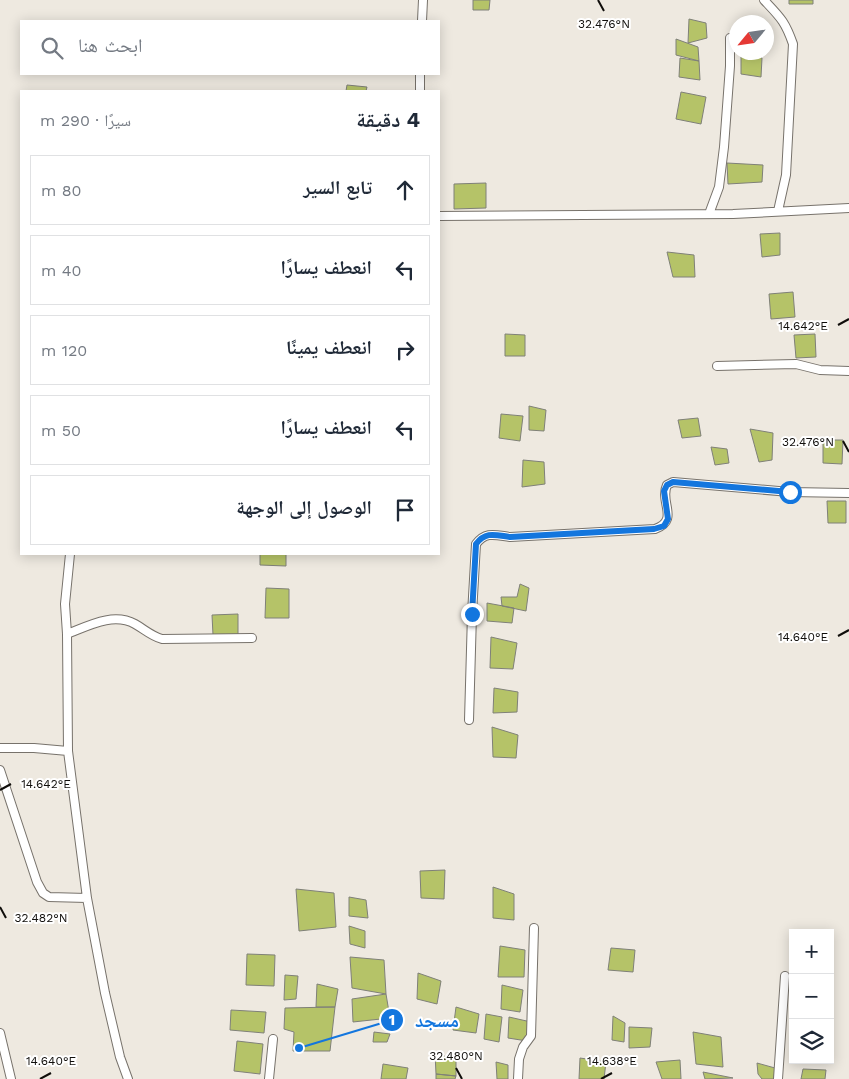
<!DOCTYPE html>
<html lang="ar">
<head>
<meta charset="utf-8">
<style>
	:root { --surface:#fff; --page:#f6f6f7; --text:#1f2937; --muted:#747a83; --line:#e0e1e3 }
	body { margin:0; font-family:"Work Sans","Noto Naskh Arabic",sans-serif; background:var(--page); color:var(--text); direction:rtl }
	.controls { position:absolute; right:15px; bottom:15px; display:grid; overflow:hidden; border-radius:0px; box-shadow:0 2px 12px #0003 }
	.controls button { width:45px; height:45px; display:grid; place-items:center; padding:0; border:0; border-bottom:1px solid var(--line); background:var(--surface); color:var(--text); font:25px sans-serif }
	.compass { position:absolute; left:729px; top:15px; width:45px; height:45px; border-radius:50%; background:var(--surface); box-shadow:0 2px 12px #0003; rotate:241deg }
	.stop { position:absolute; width:15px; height:15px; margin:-11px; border:4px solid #1376de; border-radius:50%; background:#fff }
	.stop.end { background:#1376de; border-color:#fff; box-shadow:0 1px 5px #0008 }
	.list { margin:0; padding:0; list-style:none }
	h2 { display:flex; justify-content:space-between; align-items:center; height:65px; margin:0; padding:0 20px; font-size:21px }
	h2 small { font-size:16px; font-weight:400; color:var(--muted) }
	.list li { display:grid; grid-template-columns:32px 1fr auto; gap:15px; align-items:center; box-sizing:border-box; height:70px; margin:0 10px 10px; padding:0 10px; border:1px solid var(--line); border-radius:0px }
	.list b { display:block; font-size:19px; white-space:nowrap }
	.list em { font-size:16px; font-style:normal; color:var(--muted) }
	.icon { flex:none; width:28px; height:28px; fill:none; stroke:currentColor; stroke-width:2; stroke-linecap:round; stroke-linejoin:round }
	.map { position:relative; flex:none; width:849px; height:1079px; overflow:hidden; direction:ltr }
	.search { position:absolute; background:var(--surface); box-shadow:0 2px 12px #0003; left:20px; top:20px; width:420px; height:55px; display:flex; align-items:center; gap:12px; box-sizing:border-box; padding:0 18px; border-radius:0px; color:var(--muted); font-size:19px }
	.panel { position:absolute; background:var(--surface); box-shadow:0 2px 12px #0003; left:20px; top:90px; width:420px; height:465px; border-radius:0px; direction:rtl }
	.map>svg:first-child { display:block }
	.building { fill:#b5c368; stroke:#7f8078 }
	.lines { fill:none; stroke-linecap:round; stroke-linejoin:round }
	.minor-casing { stroke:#77726b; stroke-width:10 }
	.minor { stroke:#fff; stroke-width:8 }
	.route { stroke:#1376de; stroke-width:6 }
	.ticks { fill:none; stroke:#100e0b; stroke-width:2 }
	.ticks-label { font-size:12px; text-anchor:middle; fill:#100e0b; stroke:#fff; stroke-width:4; stroke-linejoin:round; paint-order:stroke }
	.leader { fill:none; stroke:#1376de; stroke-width:2 }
	.callout-dot { fill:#1376de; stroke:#fff; stroke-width:2 }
	.mark-label { font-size:15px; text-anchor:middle; font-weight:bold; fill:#fff }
	.callout-label { font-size:19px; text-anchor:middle; font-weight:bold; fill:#1376de; stroke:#fff; stroke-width:4; stroke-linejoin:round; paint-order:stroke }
</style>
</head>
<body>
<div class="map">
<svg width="849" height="1079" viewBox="0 0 849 1079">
	<rect width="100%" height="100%" fill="#eee9e0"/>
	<!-- building -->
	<path class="building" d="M473,0H490L489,10H473Z
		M789,0H813V4H789Z
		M689,19L706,23L707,38L688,43Z
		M676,39L698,47L699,61L676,55Z
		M741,52L762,58L761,77L741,74Z
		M680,58L699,61L700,80L679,77Z
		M347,85L367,87L366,91H346Z
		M681,92L706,97L701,124L676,119Z
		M727,163L763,165L762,182L728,184Z
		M486,183V208L454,209V184Z
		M780,233V255L762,257L760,234Z
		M667,252L694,255L695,277H673Z
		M793,292L795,317L771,319L769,294Z
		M505,334L525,335V356H505Z
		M815,334L816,357L796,358L794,335Z
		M529,406L546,410L544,431L529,430Z
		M501,414L523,416L520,441L499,438Z
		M698,418L701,436L682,438L678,420Z
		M750,429L773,433L772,460L759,462Z
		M823,440H843L842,464L823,463Z
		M711,447L727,449L729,463L715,465Z
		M523,460L544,462L545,484L522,487Z
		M827,501H846V523H828Z
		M260,554H286V566L260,565Z
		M520,584L529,588L526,611L502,606L501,597H517Z
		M266,588L289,589V618H265Z
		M487,603L514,608L512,623L487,621Z
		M238,614V635H213L212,615Z
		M491,637L517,643L513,669L490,668Z
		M494,688L518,692L517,712L493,713Z
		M492,727L518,735L516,758L493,757Z
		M445,870L444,899L421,898L420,871Z
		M493,887L514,894V920L493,918Z
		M296,889L334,893L336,927L299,931Z
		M349,897L366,900L368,918L349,916Z
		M349,926L365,931V948L350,944Z
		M500,946L525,950L524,977H498Z
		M611,948L635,950L633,972L608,970Z
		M247,954L275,955L274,986L246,985Z
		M350,957L384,960L386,994L352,988Z
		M418,973L441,981L437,1004L417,999Z
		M285,975L298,976L296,999L284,1000Z
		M317,984L338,989L335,1007H316Z
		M502,985L523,990L520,1012L501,1009Z
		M386,994L390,1018L353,1022L352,999Z
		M335,1007L330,1051H293L294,1032L284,1029L285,1008Z
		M456,1007L479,1014L476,1033L453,1030Z
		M231,1010L266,1012L264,1033L230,1030Z
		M486,1014L502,1017L499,1042L484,1039Z
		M613,1016L625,1023L624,1042L612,1040Z
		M509,1017L531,1022L527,1041L508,1038Z
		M629,1027L652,1028L650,1047L629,1048Z
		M374,1032L390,1034L387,1042H373Z
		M693,1032L721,1037L723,1067L696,1064Z
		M237,1041L263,1044L260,1074L234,1071Z
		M435,1053L456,1060V1076L436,1074Z
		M580,1058L606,1062L604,1079H579Z
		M680,1060L681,1079H662L656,1062Z
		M496,1062L508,1065V1079H497Z
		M757,1063L775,1068L774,1079H762L758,1074Z
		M383,1064L408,1068L406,1079H381Z
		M803,1069L826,1070L825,1079H801Z
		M703,1072L733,1078L705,1079Z
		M436,1074L456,1076L455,1079H436Z"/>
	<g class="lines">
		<!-- minor casing -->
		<g class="minor-casing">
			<path id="minor" d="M764,0C780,17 785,21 793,44L786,175L778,211
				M422,21L423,0
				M420,91V74
				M709,214L719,187L724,147L730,66V38
				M439,216L733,214L849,208
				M717,366L796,364L820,370L849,371
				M70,554L65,604L67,634L68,751L87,898L105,993L120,1057L128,1079
				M67,634C88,626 113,612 135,624C144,629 151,636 162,639L252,638
				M469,720L472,614L476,544C486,531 495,535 510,537L655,529C680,520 659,502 667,485L673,482L790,492L849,493
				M0,748H34L68,751
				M0,770L37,882L43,893L49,897L87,898
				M0,1033L11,1079
				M269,1079L273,1039
				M518,1079L519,1059L523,1047L531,1036L534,928
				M778,1079L785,976"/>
		</g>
		<!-- minor -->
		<use href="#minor" class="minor"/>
	</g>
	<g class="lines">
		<!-- route -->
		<path class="route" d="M472,614L476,544C486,531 495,535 510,537L654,529L664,526L668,519L664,491L667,485L673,482L790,492"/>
	</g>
	<!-- ticks -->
	<path class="ticks" d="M598,0L604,11M838,325L849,319M843,441L849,452M838,636L849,630M0,790L11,784M0,907L6,918M456,1068L462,1079M40,1079L51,1073M601,1079L612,1073"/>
	<g class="ticks-label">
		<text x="604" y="28">32.476°N</text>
		<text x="803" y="330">14.642°E</text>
		<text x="808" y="446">32.476°N</text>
		<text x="803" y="641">14.640°E</text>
		<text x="46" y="788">14.642°E</text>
		<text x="41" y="922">32.482°N</text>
		<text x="456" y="1060">32.480°N</text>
		<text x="51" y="1065">14.640°E</text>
		<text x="612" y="1065">14.638°E</text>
	</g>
	<!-- callouts -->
	<path class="leader" d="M299 1048L392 1020"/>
	<g class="callout-dot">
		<circle cx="299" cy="1048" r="5"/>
		<circle cx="392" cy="1020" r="12"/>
	</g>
	<g class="mark-label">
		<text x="392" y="1025">1</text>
	</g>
	<g class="callout-label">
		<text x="437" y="1027">مسجد</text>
	</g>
</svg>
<div class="controls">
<button>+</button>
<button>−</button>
<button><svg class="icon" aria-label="layers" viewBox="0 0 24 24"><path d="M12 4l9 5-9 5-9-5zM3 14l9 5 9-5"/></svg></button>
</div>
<svg class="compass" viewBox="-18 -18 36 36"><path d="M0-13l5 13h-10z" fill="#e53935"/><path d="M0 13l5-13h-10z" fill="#747a83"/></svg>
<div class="stop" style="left:790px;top:492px"></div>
<div class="stop end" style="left:472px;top:614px"></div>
<div class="search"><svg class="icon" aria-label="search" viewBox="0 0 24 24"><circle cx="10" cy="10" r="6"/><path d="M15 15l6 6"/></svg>ابحث هنا</div>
<section class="panel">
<h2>4 دقيقة<small>سيرًا · 290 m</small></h2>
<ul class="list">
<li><svg class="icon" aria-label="ahead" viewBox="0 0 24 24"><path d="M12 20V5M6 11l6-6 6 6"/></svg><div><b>تابع السير</b></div><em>80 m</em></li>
<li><svg class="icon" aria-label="left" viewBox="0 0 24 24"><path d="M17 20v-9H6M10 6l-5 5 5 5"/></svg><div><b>انعطف يسارًا</b></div><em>40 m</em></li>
<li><svg class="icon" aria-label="right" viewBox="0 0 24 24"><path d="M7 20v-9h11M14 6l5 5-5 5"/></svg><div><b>انعطف يمينًا</b></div><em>120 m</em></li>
<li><svg class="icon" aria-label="left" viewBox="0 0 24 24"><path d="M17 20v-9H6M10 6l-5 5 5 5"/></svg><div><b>انعطف يسارًا</b></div><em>50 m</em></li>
<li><svg class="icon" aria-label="arrive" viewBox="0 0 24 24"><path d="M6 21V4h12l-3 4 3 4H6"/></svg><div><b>الوصول إلى الوجهة</b></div></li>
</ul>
</section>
</div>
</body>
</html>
